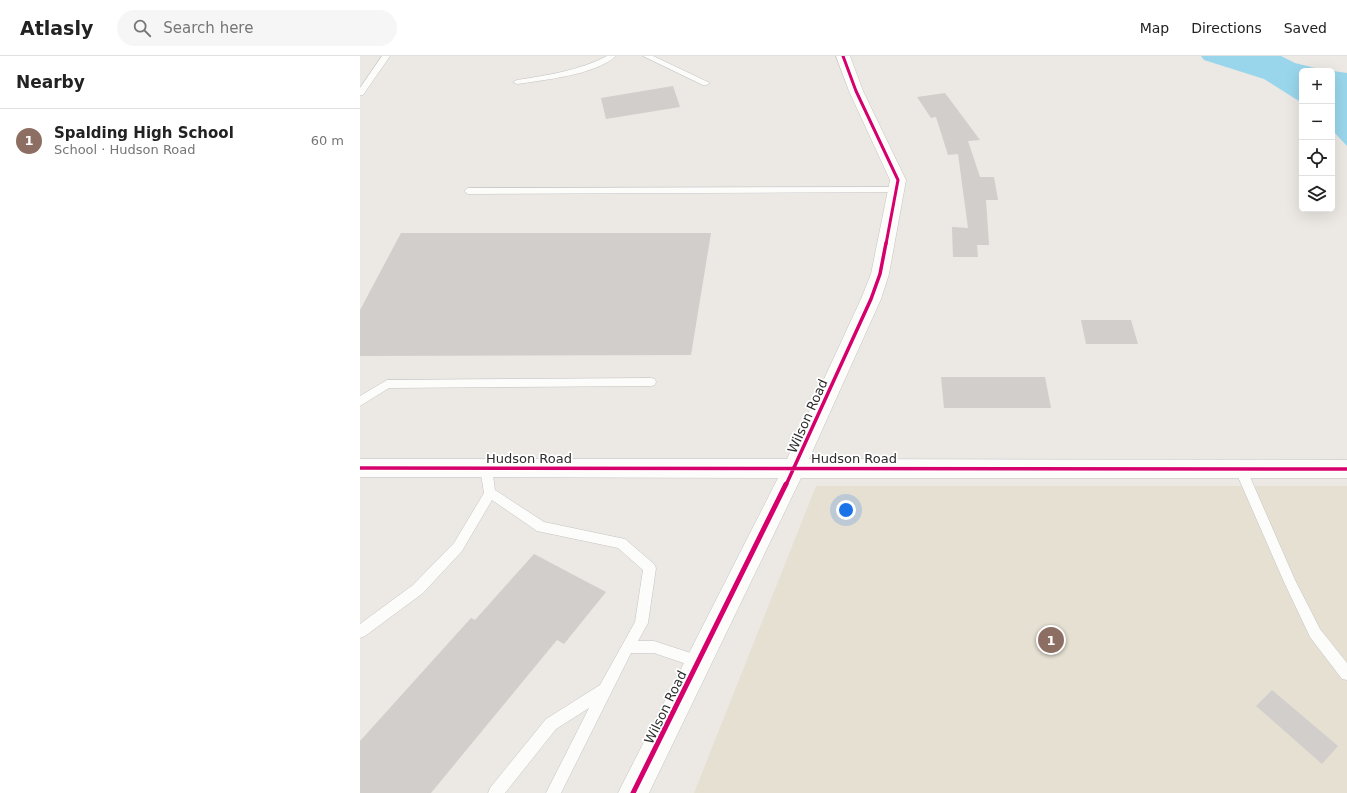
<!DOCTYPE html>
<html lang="en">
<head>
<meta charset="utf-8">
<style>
	:root { --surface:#fff; --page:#f6f6f6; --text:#222; --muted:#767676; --line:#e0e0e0; --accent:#706f6e }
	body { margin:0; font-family:"DejaVu Sans",sans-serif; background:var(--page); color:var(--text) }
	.controls { position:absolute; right:12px; top:12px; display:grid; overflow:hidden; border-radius:6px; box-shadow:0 4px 16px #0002 }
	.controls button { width:36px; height:36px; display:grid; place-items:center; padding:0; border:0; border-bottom:1px solid var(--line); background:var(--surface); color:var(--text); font:20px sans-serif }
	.you { position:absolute; left:486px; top:454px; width:14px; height:14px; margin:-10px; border:3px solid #fff; border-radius:50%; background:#1a73e8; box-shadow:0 0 0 6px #1a73e833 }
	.badge { display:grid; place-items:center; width:26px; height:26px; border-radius:50%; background:var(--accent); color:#fff; font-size:13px; font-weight:700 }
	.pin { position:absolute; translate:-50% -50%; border:2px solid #fff; box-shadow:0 1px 4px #0006 }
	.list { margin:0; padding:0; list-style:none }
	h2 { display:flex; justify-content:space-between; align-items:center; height:52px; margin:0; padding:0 16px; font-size:17px }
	h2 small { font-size:13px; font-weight:400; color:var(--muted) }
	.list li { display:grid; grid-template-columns:26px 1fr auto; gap:12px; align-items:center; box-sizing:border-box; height:64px; padding:0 16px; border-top:1px solid var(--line) }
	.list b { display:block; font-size:15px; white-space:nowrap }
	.list p { margin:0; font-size:13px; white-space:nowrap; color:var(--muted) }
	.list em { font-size:13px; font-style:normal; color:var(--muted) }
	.icon { flex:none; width:22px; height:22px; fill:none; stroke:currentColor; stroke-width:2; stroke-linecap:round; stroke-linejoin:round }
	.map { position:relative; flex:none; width:987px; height:737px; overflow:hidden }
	header { display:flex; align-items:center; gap:24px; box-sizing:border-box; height:56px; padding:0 20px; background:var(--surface); border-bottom:1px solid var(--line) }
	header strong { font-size:19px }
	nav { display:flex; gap:22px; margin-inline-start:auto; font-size:14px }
	.search { width:280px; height:36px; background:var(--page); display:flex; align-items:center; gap:10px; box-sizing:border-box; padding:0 14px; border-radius:22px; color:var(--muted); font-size:15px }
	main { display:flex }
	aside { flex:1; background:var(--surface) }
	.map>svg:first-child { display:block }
	.education { fill:#e6e0d3 }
	.water { fill:#99d6ec }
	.building { fill:#d1cecb }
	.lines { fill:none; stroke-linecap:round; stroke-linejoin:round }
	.lane-casing { stroke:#c5c4c5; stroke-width:1 }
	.street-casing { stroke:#c5c4c5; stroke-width:1 }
	.lane { fill:#fcfcfb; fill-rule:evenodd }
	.street { fill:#fcfcfb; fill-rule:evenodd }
	.cycleway-far2-casing { stroke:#fff; stroke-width:5 }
	.cycleway-far1-casing { stroke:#fff; stroke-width:6 }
	.cycleway-casing { stroke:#fff; stroke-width:8 }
	.cycleway-far2 { stroke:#d6006c; stroke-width:3 }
	.cycleway-far1 { stroke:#d6006c; stroke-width:3.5 }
	.cycleway { stroke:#d6006c; stroke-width:5 }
	.labels { text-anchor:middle; stroke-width:3.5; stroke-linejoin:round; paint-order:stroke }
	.street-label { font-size:13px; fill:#2e2e2e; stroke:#fff }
</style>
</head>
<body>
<header>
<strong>Atlasly</strong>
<div class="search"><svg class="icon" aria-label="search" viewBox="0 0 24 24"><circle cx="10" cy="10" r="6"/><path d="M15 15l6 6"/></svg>Search here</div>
<nav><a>Map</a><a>Directions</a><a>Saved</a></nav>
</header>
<main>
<aside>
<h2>Nearby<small></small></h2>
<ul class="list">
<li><span class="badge" style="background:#8d6e63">1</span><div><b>Spalding High School</b><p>School · Hudson Road</p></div><em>60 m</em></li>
</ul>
</aside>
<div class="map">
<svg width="987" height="737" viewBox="0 0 987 737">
	<rect width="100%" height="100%" fill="#ece8e4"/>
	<!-- education -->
	<path class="education" d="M456,430H987V737H334Z"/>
	<!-- water -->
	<path class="water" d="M841,0H921L935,7L959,13L987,17V90L972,74V15H942V47L904,23L844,4Z"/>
	<!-- building -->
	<path class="building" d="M313,30L320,51L246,63L241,42Z
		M585,37L620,84L608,85L620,121H634L638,144H626L629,189H617L618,201H593L592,171L608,172L598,98L588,99L576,61L571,62L557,41Z
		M41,177H351L331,299L0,300V254Z
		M721,264H771L778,288H726Z
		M581,321H685L691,352H584Z
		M174,498L246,536L204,588L197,584L71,737H0V685L111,562L115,564Z
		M912,634L978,690L962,708L896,650Z"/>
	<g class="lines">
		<!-- lane casing -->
		<g class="lane-casing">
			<path id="lane" d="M22,0H30L3,39H0V32Z
				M247,0H256C235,19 184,24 157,28L153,26L157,24C188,19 218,15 247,0Z
				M283,0H293L350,27L346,29H343Z
				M536,131L540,134L539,136L108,138L104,135L108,132Z
				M291,322L295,323L296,326L295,329L291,330L29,332L0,350V340L27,324Z
				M126,407L130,409L132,412L135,434L184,466L265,483L294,508L296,512L288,567L278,585H294L343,601L345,606L343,611L338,612L294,597H271L201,737H186L229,652L196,673L145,737H128L130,732L186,663L240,629L275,566L283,514L258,492L177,475L132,444L102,495L63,537L5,580L0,582V568L53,529L94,487L124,437L120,412L122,409Z
				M881,409L885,411L887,414L935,524L960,573L987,607V624L982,623L950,581L924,526L875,414L877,411Z"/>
		</g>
		<!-- street casing -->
		<g class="street-casing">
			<path id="street" d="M476,0H490L503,35L546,124L529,218L521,243L449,403L987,404V422H441L289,737H258L418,422L0,421V403H427L501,243L511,218L530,124L489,35Z"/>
		</g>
		<!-- lane -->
		<use href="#lane" class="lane"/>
		<!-- street -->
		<use href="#street" class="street"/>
		<!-- cycleway-far2 casing -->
		<g class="cycleway-far2-casing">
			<path id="cycleway-far2" d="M483,0L496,35L538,124L526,188"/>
		</g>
		<!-- cycleway-far1 casing -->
		<g class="cycleway-far1-casing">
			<path id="cycleway-far1" d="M0,412L987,413
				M426,429L511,243L520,218L526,187"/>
		</g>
		<!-- cycleway casing -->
		<g class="cycleway-casing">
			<path id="cycleway" d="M273,737L426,428"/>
		</g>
		<!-- cycleway-far2 -->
		<use href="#cycleway-far2" class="cycleway-far2"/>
		<!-- cycleway-far1 -->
		<use href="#cycleway-far1" class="cycleway-far1"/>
		<!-- cycleway -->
		<use href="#cycleway" class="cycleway"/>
	</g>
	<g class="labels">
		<!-- street labels -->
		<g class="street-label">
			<text transform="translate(447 360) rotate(-66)" y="5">Wilson Road</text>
			<text x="169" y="407">Hudson Road</text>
			<text x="494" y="407">Hudson Road</text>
			<text transform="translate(305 651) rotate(-64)" y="5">Wilson Road</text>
		</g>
	</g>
</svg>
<div class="controls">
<button>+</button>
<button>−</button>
<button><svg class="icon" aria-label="locate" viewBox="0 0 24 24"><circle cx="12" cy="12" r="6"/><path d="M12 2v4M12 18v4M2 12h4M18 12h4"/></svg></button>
<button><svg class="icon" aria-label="layers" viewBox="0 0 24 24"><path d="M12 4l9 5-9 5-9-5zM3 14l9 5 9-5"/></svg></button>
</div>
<div class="you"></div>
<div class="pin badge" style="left:691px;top:584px;background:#8d6e63">1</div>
</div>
</main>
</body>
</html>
